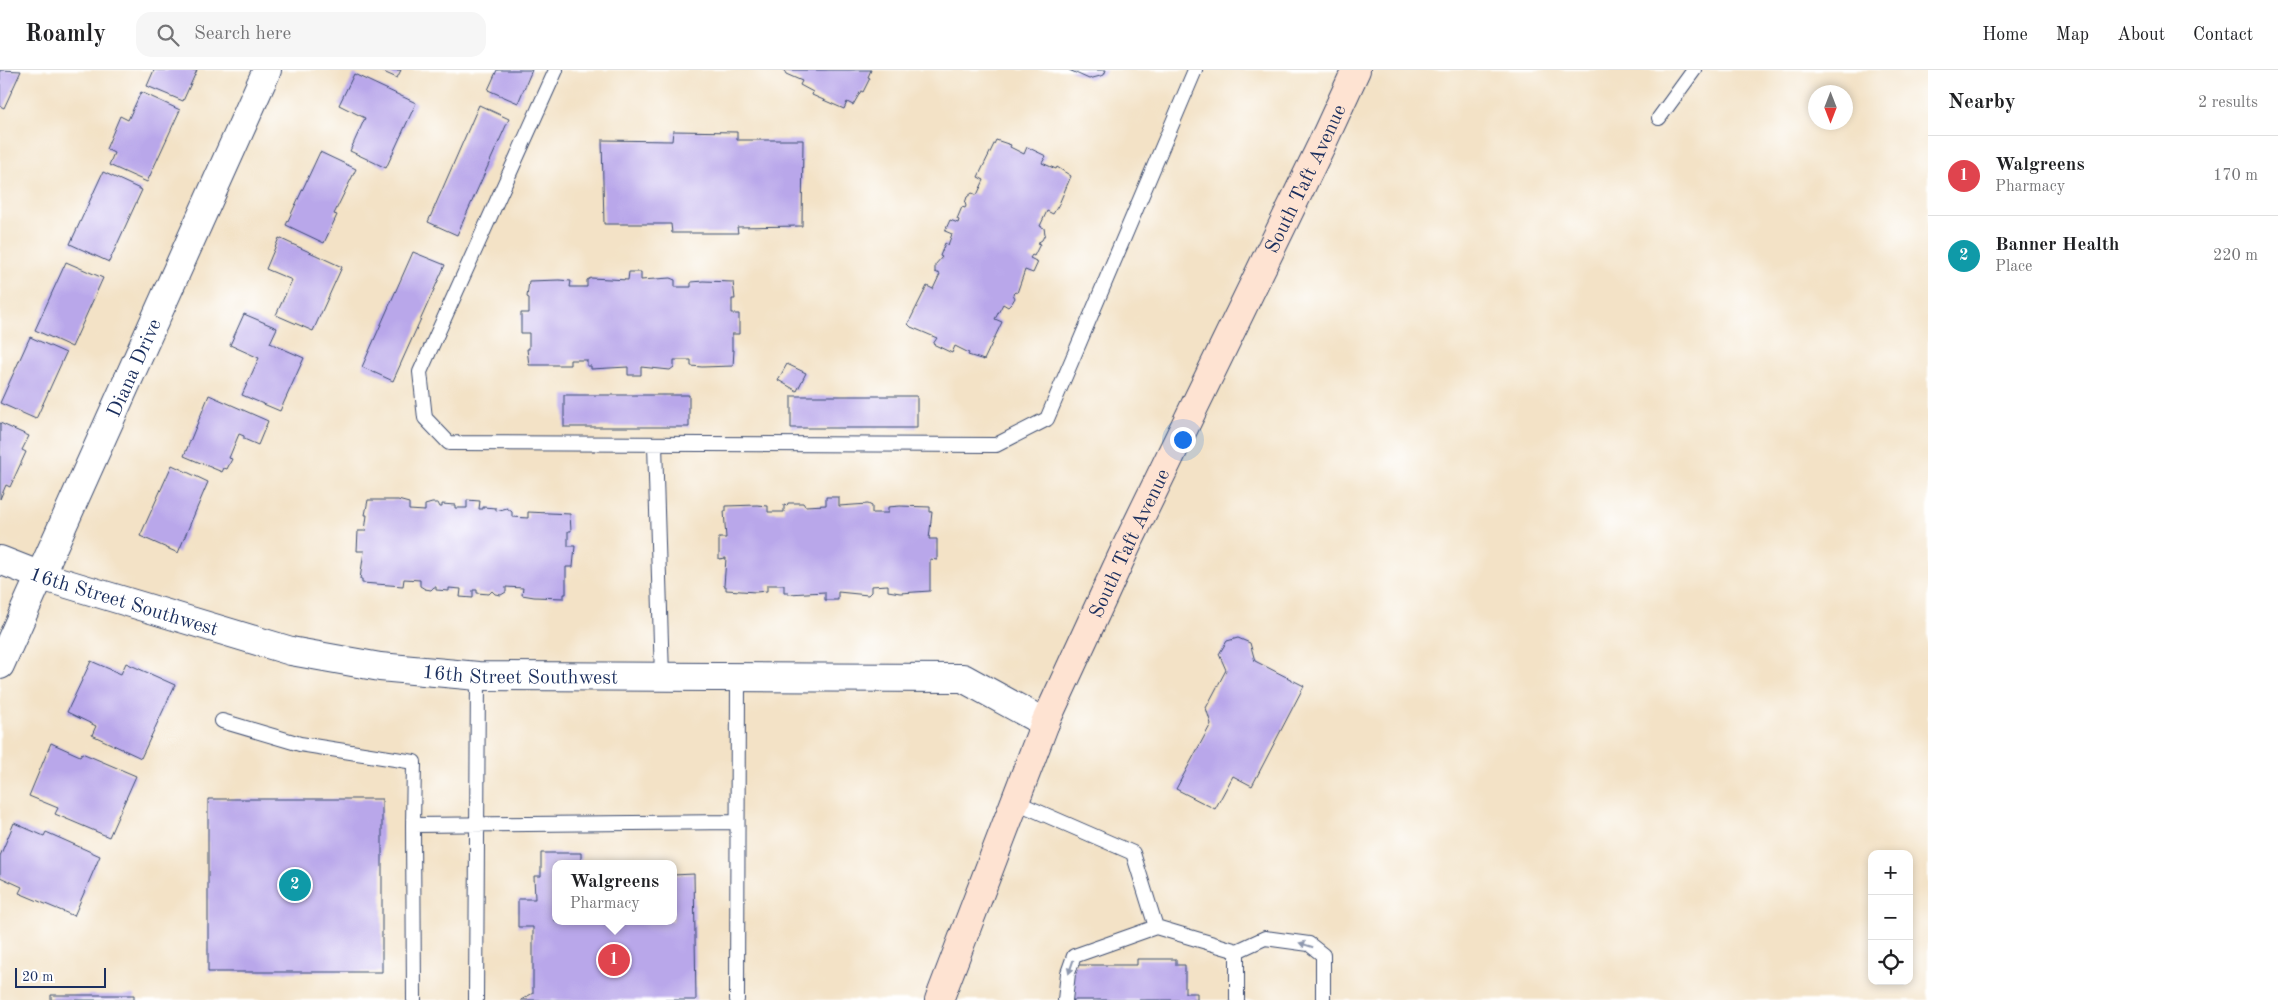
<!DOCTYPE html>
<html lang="en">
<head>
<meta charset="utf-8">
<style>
	:root { --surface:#fff; --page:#f6f6f6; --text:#202124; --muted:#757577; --line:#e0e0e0; --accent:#1a73e8 }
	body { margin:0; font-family:"Old Standard TT",serif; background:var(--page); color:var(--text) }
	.controls { position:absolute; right:15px; bottom:15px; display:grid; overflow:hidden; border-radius:10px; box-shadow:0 2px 8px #0003 }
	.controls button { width:45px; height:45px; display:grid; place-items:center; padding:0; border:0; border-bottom:1px solid var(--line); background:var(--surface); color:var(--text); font:25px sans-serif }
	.compass { position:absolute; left:1808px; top:15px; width:45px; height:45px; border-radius:50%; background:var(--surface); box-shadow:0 2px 8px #0003; rotate:180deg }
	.scale { position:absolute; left:15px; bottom:12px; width:91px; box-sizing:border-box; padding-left:5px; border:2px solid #1b2f5e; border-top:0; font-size:14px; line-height:18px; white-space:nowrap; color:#1b2f5e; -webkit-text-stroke:4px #fff; paint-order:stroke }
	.you { position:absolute; left:1182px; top:369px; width:18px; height:18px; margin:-12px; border:4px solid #fff; border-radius:50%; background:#1a73e8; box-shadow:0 0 0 8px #1a73e833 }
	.badge { display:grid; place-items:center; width:32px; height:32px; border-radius:50%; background:var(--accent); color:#fff; font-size:16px; font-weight:700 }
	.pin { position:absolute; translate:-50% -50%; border:2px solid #fff; box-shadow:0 1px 5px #0006 }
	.popup { position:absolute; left:552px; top:790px; width:125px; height:65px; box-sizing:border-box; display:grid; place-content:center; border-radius:10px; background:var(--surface); filter:drop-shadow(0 1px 4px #0005); font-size:16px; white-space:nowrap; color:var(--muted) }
	.popup b { font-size:19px; color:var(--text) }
	.popup::after { content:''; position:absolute; left:50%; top:100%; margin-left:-10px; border:10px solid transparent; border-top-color:var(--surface) }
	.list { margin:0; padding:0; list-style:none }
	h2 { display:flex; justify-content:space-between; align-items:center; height:65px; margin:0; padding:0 20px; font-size:21px }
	h2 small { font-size:16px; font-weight:400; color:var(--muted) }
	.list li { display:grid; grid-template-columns:32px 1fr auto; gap:15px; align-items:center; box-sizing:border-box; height:80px; padding:0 20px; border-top:1px solid var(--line) }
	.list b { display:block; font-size:19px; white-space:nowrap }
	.list p { margin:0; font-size:16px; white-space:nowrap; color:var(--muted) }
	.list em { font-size:16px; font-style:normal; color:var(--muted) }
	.icon { flex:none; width:28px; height:28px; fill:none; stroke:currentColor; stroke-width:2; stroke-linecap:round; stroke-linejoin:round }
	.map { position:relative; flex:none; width:1928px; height:930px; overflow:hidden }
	header { display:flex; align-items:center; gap:30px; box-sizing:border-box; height:70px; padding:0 25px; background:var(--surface); border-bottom:1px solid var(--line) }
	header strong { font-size:24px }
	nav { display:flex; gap:28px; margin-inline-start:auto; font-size:18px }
	.search { width:350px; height:45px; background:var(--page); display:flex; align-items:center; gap:12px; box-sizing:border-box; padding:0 18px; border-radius:15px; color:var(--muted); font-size:19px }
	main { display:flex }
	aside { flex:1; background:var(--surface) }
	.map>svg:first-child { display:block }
	.building { fill:#b9a7ea }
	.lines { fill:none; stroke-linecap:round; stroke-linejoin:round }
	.lane-casing { stroke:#3b4a6e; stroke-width:16 }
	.street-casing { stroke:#3b4a6e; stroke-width:30 }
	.secondary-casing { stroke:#3b4a6e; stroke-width:30 }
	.lane { stroke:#fff; stroke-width:14 }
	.street { stroke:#fff; stroke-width:28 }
	.secondary { stroke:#fee3d2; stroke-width:28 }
	.oneway { fill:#8d97ae }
	.labels { text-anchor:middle; stroke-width:4; stroke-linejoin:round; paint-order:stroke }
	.street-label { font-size:20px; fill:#1b2f5e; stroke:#fff }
</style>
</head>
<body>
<header>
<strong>Roamly</strong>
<div class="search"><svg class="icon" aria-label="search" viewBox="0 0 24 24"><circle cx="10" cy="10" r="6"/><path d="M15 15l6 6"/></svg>Search here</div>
<nav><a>Home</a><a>Map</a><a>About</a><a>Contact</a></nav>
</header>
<main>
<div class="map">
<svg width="1928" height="930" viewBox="0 0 1928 930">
	<rect width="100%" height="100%" fill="#fff"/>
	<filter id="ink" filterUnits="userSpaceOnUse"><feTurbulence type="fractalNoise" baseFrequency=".02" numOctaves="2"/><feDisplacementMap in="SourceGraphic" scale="10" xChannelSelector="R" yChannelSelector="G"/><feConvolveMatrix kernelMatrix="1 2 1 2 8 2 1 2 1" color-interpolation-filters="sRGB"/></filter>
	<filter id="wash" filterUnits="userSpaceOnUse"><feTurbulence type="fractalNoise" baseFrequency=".0096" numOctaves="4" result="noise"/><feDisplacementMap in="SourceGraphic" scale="20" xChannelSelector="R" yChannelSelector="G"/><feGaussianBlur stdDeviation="1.12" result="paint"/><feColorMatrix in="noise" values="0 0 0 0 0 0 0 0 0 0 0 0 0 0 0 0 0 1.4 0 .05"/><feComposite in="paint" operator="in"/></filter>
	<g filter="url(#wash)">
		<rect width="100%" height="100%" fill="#f3e2c6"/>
		<g id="blocks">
			<!-- building -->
			<path class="building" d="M0,0L21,1L4,38L0,36Z
				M154,0H197L183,31L147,16Z
				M379,0H401L397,8Z
				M497,0H532L518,33L488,20Z
				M784,0H871L868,7L870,8L863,22L861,21L853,35L847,32L844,39L812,25L813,22L800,15L802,11L786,4Z
				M1069,0H1106L1104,5L1089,9Z
				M354,4L416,33L386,98L350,81L365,48L339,35Z
				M141,22L180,40L147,112L109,95L114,83L106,79L120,46L128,50Z
				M479,35L509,49L457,165L428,152Z
				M673,61L737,62V70H803L802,156L737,157L738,163H672L671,154H604L602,70L672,71Z
				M996,70L1011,75L1010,77L1024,84L1027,77L1046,86L1042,93L1056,99L1057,97L1071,106L1059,134L1053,144L1047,141L1040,156L1044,158L1045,164L1042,170L1037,173L1040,174L1034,186L1032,185L1030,188L1038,192L1033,203L1025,200L1017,223L1015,222L1013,224L1015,228L1012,233L1008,237L1003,234L995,249L1002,252L984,290L968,285L969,283L955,276L952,283L933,274L937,268L911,257L908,254L927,216L933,219L940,204L935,202V195L942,187L940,186L945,173L948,175L952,164L945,161L950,150L958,153L959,150L957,149L962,137L965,138L966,136L965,133L967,127L972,123L977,125L984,110L978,107Z
				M320,82L356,99L334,144L337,145L324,173L286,155Z
				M103,102L142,120L109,192L70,174Z
				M279,168L342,197L313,261L276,245L292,210L266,199Z
				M413,182L445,195L393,311L362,297Z
				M66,192L103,208L72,277L35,260Z
				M629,202H641V210L670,208L675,210V217H691V212L703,211L733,212L735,229H732V244H739V264H732V280H734L733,296L702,297L691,296V290H674V297L670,300L641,297V305H628V297L591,299V296H587V290H570V295H529L527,279H529V263H521V243H529V228L527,227L529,211L559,210L571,211L570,217H587V210L591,208L628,210Z
				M244,244L277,258L270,273L304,288L280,341L242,325L259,288L230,275Z
				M30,267L66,283L36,349L0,333Z
				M787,294L806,303L797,321L778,310Z
				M209,325L268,351L258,375L244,369V366L239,364L229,388L232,389L227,399L224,398L222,402L184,386Z
				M564,325H689V357H564Z
				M791,326H917V358H791Z
				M0,353L29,366L22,380L26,382L10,417L6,415L0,429Z
				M172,395L208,412L178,483L140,466Z
				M826,427H839V436L868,434L872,436V443H888V437L900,436L930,437V442H932L929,469H937V490L930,489V521L900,523L888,521V515L871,516V522L868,525L838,522V530H825V522L788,524V522H784V515H767V521L756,522L726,520V516H724L726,488L719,489V468H726L724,441H726V436L757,435L768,436V442H784V435L787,436L788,433H803L805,436L826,435Z
				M368,430H398L409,433V440L425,441V435L432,433H438L440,437H442V434L455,435V438H467V430L480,431L479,439H483V437L496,438V441L507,438L512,442V447L528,448V442L570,444L571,461H568V476H575L573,497H566V524H564V528L534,527L522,525L523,518L506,517V522L501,525L495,524L492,521L489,524L477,523V520H473V528L460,527L461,519L449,518V521L436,520V517H434L431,520L425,519L420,516V510L404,509L403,516L362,513V509H360L364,481H357L358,461H365L367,445H365Z
				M1238,568L1250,573L1255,591L1304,616L1252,716L1233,706L1215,739L1176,719L1211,654L1206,638L1226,600L1219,584L1227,571Z
				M91,591L121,604L126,593L175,615L141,688L92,665L96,656L67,642Z
				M51,673L80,686L82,683L136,706L109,767L55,744L58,738L29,726Z
				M208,729H382V902H208Z
				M14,753L44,766L46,762L100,786L74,846L19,823L22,817L0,807V786Z
				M541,783H581V794H555V851H673V805L694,804L696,930H521L533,923V857H518V829H535L534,806H541Z
				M1137,889H1176V895H1185V923H1197V930H1069L1073,895H1137Z
				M51,925H134V930H51Z"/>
		</g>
	</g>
	<g filter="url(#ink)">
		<use href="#blocks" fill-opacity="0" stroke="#3b4a6e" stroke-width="1"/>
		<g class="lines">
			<!-- lane casing -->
			<g class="lane-casing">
				<path id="lane" d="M556,0L420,302L425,348L449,373L996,375L1047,349L1195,0
					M1659,48L1694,0
					M655,374L662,607
					M222,651L300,674L414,692L413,755L737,752
					M1016,732L1133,783L1156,857L1237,881
					M413,755L414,930
					M476,930L478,606
					M737,930L738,607
					M1065,930L1068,903L1074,886L1156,857
					M1237,930V881L1265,868L1309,874L1323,885V930"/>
			</g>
			<!-- street casing -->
			<g class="street-casing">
				<g id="street">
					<path id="s1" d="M0,490L41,506L291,581L380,597L478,606L963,608L1045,653"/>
					<path id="s2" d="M0,595L267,0"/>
				</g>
			</g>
			<!-- secondary casing -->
			<g class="secondary-casing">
				<g id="secondary">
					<path id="s3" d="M939,930L1045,653L1128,473L1321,76L1356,0"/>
				</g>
			</g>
			<!-- lane -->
			<use href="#lane" class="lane"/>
			<!-- street -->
			<use href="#street" class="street"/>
			<!-- secondary -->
			<use href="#secondary" class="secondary"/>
		</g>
		<!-- one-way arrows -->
		<defs><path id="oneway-solid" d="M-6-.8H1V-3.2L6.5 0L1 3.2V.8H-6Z" transform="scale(1.25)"/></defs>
		<g class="oneway">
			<use href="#oneway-solid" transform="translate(1306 875) rotate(-163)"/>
			<use href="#oneway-solid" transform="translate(1071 897) rotate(109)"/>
		</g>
	</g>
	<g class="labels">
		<!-- street labels -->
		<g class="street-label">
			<text dy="7" stroke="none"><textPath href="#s3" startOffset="900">South Taft Avenue</textPath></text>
			<text dy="7" stroke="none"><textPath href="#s2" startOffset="326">Diana Drive</textPath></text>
			<text dy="7" stroke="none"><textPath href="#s3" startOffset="495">South Taft Avenue</textPath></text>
			<text dy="7" stroke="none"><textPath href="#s1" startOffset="131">16th Street Southwest</textPath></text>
			<text dy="7" stroke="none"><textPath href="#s1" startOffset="536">16th Street Southwest</textPath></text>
		</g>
	</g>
</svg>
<div class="controls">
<button>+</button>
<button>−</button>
<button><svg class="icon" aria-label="locate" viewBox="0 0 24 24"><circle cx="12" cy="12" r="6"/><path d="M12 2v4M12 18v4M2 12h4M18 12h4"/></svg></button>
</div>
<svg class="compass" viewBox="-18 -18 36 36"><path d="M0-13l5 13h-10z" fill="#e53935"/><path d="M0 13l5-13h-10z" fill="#757577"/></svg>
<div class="scale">20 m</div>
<div class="you"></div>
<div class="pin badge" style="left:614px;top:890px;background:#e0444e">1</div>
<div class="popup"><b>Walgreens</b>Pharmacy</div>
<div class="pin badge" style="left:295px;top:815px;background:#0f9aa8">2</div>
</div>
<aside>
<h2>Nearby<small>2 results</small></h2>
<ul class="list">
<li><span class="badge" style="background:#e0444e">1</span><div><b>Walgreens</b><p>Pharmacy</p></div><em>170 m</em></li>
<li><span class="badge" style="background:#0f9aa8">2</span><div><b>Banner Health</b><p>Place</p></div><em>220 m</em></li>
</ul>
</aside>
</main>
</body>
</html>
